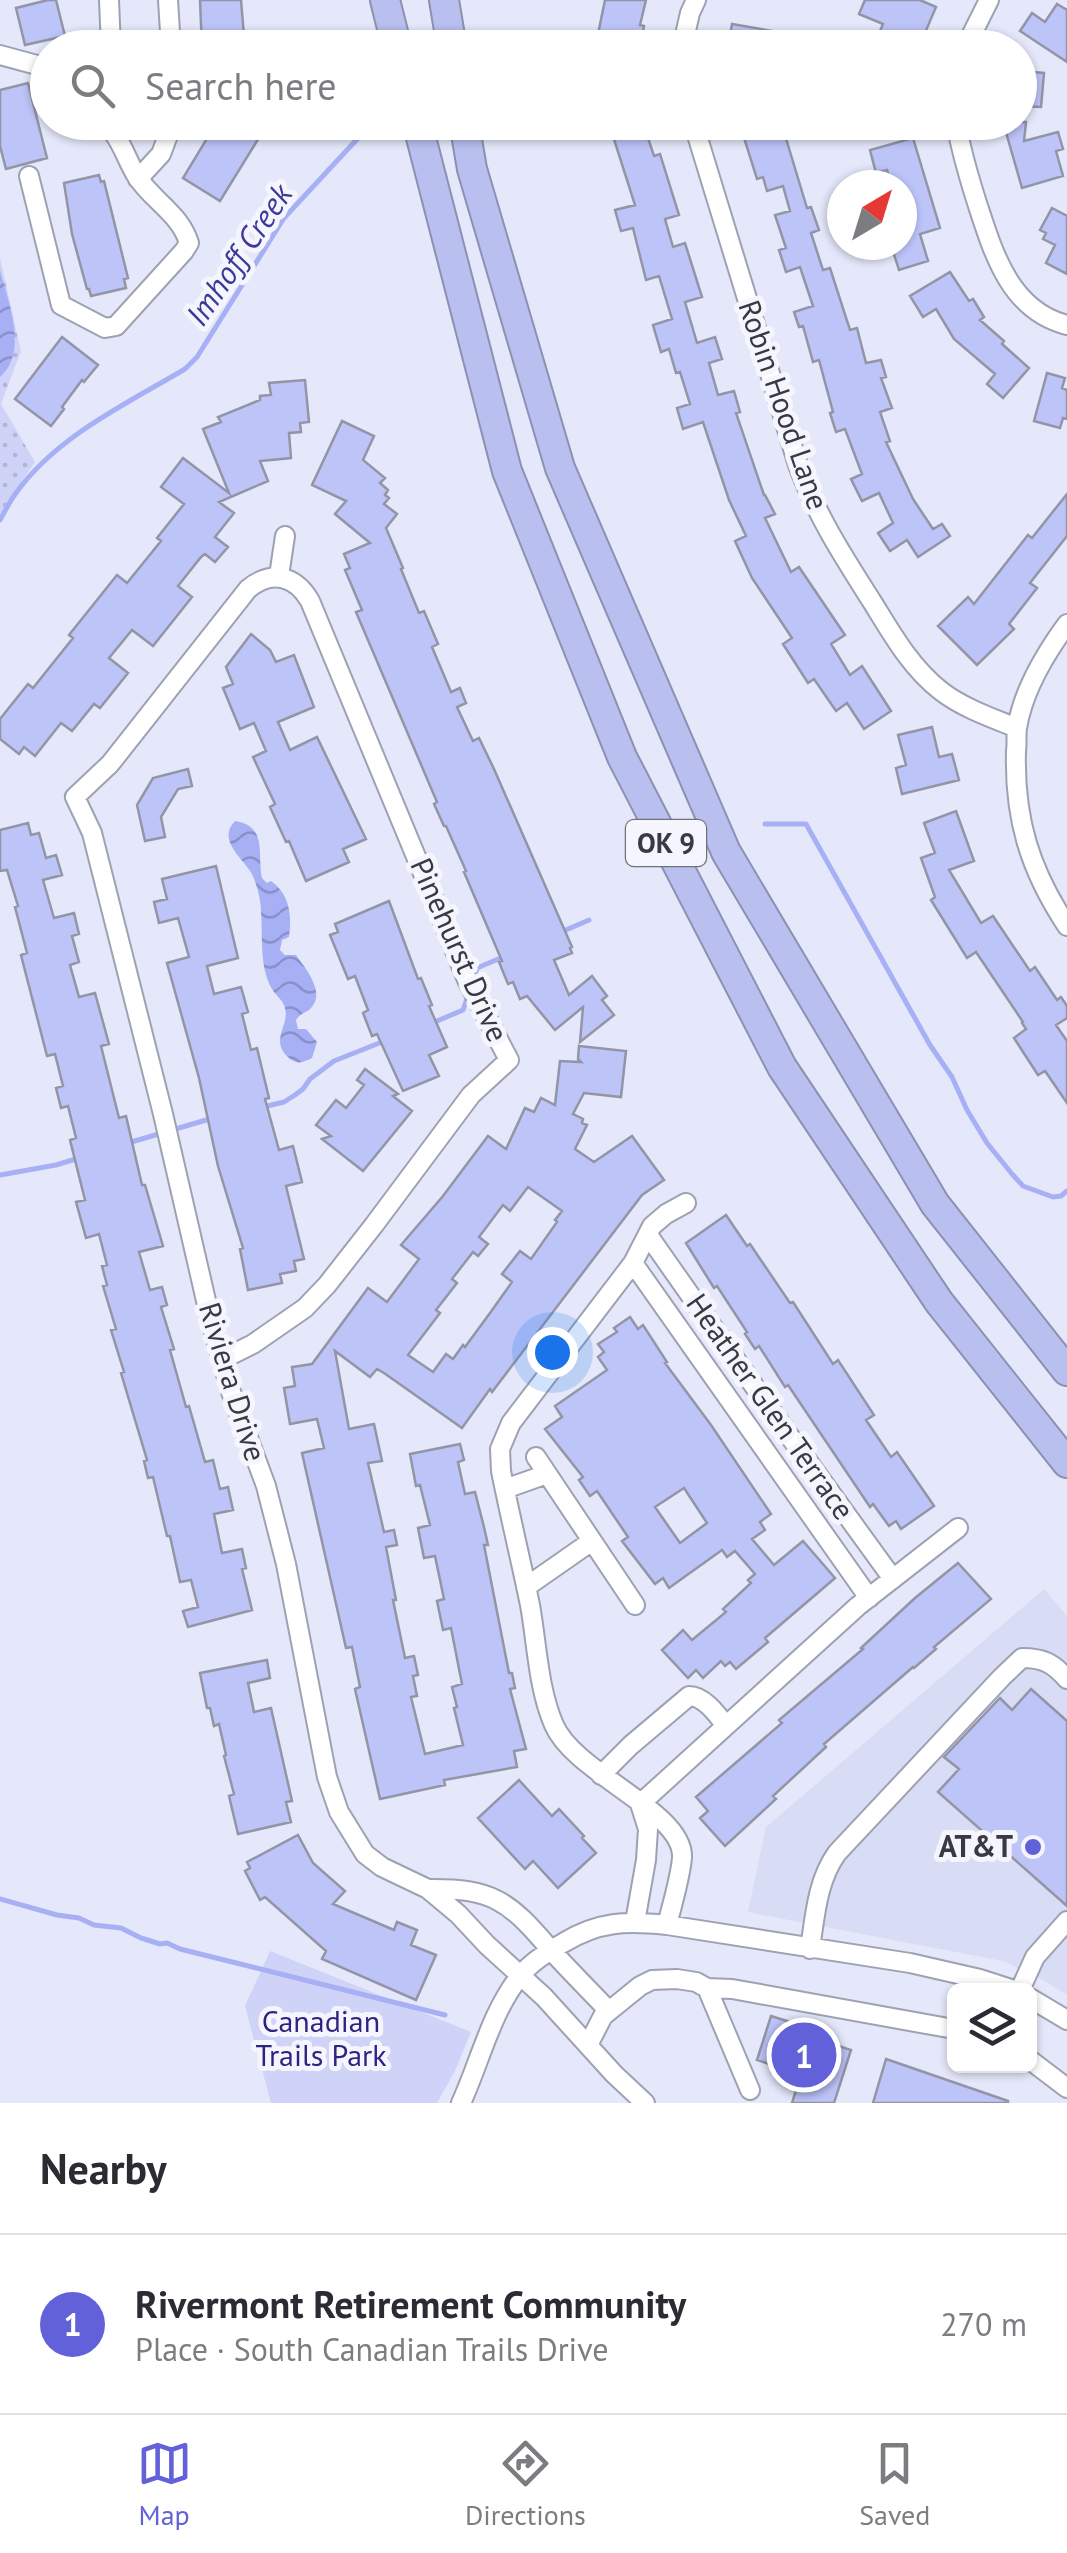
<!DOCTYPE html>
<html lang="en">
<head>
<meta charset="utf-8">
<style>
	:root { --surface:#fff; --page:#f7f7f7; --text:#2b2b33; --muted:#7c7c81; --line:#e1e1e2; --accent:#6261da }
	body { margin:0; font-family:"PT Sans",sans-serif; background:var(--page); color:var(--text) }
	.controls { position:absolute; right:30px; bottom:30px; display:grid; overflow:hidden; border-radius:15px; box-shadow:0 2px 8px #0004 }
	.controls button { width:90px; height:90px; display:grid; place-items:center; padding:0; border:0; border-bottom:2px solid var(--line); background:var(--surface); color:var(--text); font:50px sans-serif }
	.compass { position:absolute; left:827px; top:170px; width:90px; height:90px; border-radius:50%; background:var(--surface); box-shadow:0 2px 8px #0004; rotate:38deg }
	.you { position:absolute; left:552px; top:1352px; width:35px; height:35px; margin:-25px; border:8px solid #fff; border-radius:50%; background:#1a73e8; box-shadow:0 0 0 15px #1a73e833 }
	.badge { display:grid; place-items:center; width:65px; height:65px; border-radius:50%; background:var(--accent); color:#fff; font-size:32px; font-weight:700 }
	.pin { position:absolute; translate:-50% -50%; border:5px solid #fff; box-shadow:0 2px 10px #0006 }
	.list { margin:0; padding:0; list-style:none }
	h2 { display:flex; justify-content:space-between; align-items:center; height:130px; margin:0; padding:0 40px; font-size:42px }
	h2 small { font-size:32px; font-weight:400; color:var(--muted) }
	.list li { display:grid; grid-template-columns:65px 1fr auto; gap:30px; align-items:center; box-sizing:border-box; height:180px; padding:0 40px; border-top:2px solid var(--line) }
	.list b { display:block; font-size:38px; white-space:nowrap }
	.list p { margin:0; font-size:32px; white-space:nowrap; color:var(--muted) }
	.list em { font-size:32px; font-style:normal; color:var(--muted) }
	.icon { flex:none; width:55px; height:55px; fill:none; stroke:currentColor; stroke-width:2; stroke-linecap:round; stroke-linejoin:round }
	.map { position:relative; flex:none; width:1067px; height:2103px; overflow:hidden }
	.search { position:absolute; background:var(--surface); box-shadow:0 2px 8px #0004; left:30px; right:30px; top:30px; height:110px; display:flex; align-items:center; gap:25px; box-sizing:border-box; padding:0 35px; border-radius:55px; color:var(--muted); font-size:38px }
	.sheet { height:310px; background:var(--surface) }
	nav { display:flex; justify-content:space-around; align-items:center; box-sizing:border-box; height:140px; border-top:2px solid var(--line); background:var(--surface); font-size:28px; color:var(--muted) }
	nav a { display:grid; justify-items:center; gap:5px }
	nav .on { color:var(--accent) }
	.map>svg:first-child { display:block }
	.built { fill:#d8dcf4 }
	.grass { fill:url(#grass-dots) }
	.park { fill:#ced3f7 }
	.water { fill:url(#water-waves) }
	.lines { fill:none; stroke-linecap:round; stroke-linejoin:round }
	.stream { stroke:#a8b0f5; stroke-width:5 }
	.building { fill:#bdc4f8; stroke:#9395a6; stroke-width:2.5; fill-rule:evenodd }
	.minor-casing { stroke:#9ea1b1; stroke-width:22 }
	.highway-casing { stroke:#8c90b1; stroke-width:32 }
	.minor { stroke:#fff; stroke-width:18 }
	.highway { stroke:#b9bfee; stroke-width:28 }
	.poi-dot { fill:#6261da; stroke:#f5f6fd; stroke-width:4 }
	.labels { text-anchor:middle; stroke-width:10; stroke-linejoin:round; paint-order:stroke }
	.shield { fill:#f5f6fd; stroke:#717279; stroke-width:2.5 }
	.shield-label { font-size:28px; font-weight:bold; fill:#393a41 }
	.street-label { font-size:30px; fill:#393a41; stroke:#f5f6fd }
	.poi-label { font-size:30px; font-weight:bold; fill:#393a41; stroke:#f5f6fd; text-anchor:end }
	.park-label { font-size:30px; fill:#2d2383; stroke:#f5f6fd }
	.water-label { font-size:32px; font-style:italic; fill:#3d399a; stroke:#f5f6fd }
</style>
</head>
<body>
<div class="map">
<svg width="1067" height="2103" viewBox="0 0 1067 2103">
	<defs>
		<pattern id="grass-dots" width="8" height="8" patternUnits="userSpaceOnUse" patternTransform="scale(2.5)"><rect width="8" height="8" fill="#ced3f7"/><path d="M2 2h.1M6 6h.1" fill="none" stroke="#b2b6d5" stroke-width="1.8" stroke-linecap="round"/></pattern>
		<pattern id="water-waves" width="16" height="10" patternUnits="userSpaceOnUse" patternTransform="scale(2.5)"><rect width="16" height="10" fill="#a8b0f5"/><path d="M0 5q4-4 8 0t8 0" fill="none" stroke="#8a90c8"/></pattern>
	</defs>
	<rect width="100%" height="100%" fill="#e5e8fa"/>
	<!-- built -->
	<path class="built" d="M1044,1589L1067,1616V1995L1045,1981L1003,1961L748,1912L766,1827Z"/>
	<!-- grass -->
	<path class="grass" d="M0,258L21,351L1,404L35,462L0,514Z"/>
	<!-- park -->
	<path class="park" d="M270,1951L471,2032L455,2071L437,2103H271L245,2006Z"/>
	<!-- water -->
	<path class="water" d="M0,270C8,302 29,351 0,377Z
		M235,821C268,826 257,854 262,878L267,883L271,881C290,894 292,916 289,937L282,940L280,950L285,955H296C305,968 328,994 309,1010C304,1013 299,1015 296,1020L298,1029H306L317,1042L312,1058C304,1062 298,1065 290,1059C268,1041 290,1026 285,1008C283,1000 276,996 272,989C259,967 263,937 261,912C261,900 257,885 252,874C244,859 216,840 235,821Z"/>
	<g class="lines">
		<!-- stream -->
		<path class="stream" d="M430,48L439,35
			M0,520C5,511 10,501 16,493C57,436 126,404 185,369L197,357L284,218L373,122
			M765,824H806L930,1045L952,1077L967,1110L987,1143L1012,1174L1023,1186L1053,1197L1061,1196L1067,1191
			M559,933L589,920
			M474,978L477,968L503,957
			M430,1024L463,1010L469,993
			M263,1107L284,1102L295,1095L303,1089L310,1079L334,1061L387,1040
			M128,1143L213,1118
			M0,1175L56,1165L79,1158
			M0,1899L57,1915L79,1918L94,1925L121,1928L141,1938L160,1944L167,1943L180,1949L445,2015"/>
	</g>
	<!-- building -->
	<path class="building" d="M48,0H56L65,36L25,45L16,8Z
		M200,0H241L245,48H202Z
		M605,0H646L640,25L644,26L640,48L597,39Z
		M865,0H920L936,7L919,47L880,31L883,24L859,14Z
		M1057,4L1067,10V62L1020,31L1032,13L1045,22Z
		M732,24L772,31L769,48L728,45Z
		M1020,71L1044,73L1041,107L1020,106Z
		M28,83L47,158L6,169L0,146V90Z
		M195,122H239L260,136L220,201L183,178L211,132Z
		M739,122H781L807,208L811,207L819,230L811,233L823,270L830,268L850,330L857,328L866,363L881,360L886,377L881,378L892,408L880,412L890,441L886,442L913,499L933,529L942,524L950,536L918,557L907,540L890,551L878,533L893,523L879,493L862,501L851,479L862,474L845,429L836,432L830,413L833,412L819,360L813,362L803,326L799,327L794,312L813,306L800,267L786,272L779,250L786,248L775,215L790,211L783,186L767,191L763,177L757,179Z
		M1003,122H1026L1024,141L1058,132L1063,149L1056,151L1063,176L1022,188Z
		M643,123L654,156L660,154L679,215L665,219L673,247L685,243L702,297L685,302L697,343L715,337L722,359L709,363L718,395L734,391L740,412L736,413L764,495H765L775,514L765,518L791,572L799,567L845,635L831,644L850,675L862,666L891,711L864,729L847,703L836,711L814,679L808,683L783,644L792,638L752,578L735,541L746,536L729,500L703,422L683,429L677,408L690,404L680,372L676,373L669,349L661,352L653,325L672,319L659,276L646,280L633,228L621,231L615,210L635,205L612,133Z
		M913,138L940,228L920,234L928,261L899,270L891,245H902V185H891L887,170L876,173L870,150Z
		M99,175L101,182L104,181L128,278L124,279L126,288L91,296L89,289H87L72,234L64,183Z
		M1052,208L1067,216V274L1046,263L1055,245L1043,239L1046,233L1040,230Z
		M950,272L969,301L973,299L984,317L980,320L1004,341L1002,344L1029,368L1003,398L987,384L995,374L954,339L936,309L923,317L910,296Z
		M62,337L98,365L84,382L82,380L62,407L64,409L51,426L15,399Z
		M1047,373L1065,378L1062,388L1067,390V419L1063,418L1060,428L1034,421Z
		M305,380L309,422L300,423L301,432L289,433L291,458L260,461L268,481L219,502L234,513L215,537L228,547L215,562L205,554L201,557L178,586L192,597L153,646L132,630L109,658L128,673L100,708L94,704L72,731L61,723L35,756L24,747L19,754L0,739V719L28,684L33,688L73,638L69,635L117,575L127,583L161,541L157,538L184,504L161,487L183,458L229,493L203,429L221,422L218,417L260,400V396L271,395L269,383Z
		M342,421L374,436L363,460L385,478L380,483L388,490L385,495L389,498L384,504L397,514L386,528L403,568L401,569L419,613L424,611L438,644L432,647L451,692L460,688L466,703L457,707L473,741L479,738L494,769L572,947L570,948L572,953L554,960L569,995L592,976L607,996L602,1000L614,1015L580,1042L583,1007L555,1030L527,996L520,999L513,982L508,984L499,962L502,961L464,872L466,871L446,826H444L434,804L437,802L356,612L362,610L345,570L350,568L344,554L370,543L335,514L346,501L312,485Z
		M1067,494V536L1030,583L1037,588L1009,624L1014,629L977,665L938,626L968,597L974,604L1028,535L1032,538Z
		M251,634L270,650L276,662L294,655L314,707L278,722L290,750L317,737L366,839L343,849L349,862L306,881L289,841L286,842L270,807L275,804L253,757L266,751L254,723L240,729L223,688L233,684L226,667Z
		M932,727L939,757L952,754L959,780L902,794L896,768L906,765L898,735Z
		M188,769L192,786L178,789L161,817L165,837L145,841L137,805L153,778Z
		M956,811L974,861L949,870L981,923L993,916L1030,971L1035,967L1057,1000L1061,997L1067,1006V1018L1056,1025L1067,1041V1103L1045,1071L1038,1075L1014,1038L1026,1029L1022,1023L1023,1022L976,952L967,958L931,900L935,897L921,858L935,853L924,823Z
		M28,823L31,835L39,833L46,858L56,855L62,875L43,880L54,918L74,913L79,934L72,936L79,962L70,965L79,997L95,993L109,1044L101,1046L119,1118L126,1116L142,1185H145L163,1246L139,1252L150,1290L162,1287L167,1305L161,1307L174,1349L170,1350L186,1407L189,1406L205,1462L213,1460L220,1489L228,1487L233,1510L214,1514L222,1553L242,1549L246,1568L242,1569L252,1610L188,1627L183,1611L198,1607L191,1580L180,1582L170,1536H167L153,1477L148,1478L144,1461L147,1460L121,1373L124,1372L111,1330L116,1329L103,1286L107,1285L102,1266L107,1265L99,1234L86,1238L76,1202L85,1200L70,1140L76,1138L68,1106L61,1108L56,1088L63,1086L55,1054L47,1056L21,955L27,953L15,907L18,906L7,870L0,871V830Z
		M216,866L238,958L207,966L214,994L241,987L248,1012L242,1014L251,1050L257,1048L269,1098L265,1099L279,1150L293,1146L302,1182L286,1186L304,1259L294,1261L296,1271L280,1274L282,1283L248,1290L240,1249L243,1248L218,1166L199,1078L167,963L189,957L178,918L159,923L154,902L167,899L162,879Z
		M389,901L418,979L421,978L432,1005L429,1006L447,1047L429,1055L439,1076L403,1091L377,1034L372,1036L363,1013L368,1010L355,976L348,979L330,935L338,932L335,924Z
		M579,1046L626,1051L621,1097L584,1093L573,1114L583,1119L582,1123L587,1125L575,1149L594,1162L632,1136L664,1180L642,1195L492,1392L490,1389L462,1428L384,1373L377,1369L370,1377L335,1351L349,1429L374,1424L382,1461L368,1463L384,1532L394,1530L397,1545L386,1547L396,1600H393L405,1658L414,1656L418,1675L413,1676L417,1696L411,1697L425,1754L463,1745L454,1708L457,1707L452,1687L462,1684L451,1628L443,1630L437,1601L444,1599L435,1556L424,1558L418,1528L430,1525L420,1485L416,1486L410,1454L460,1444L464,1460L458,1462L465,1494L475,1492L484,1527L488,1545H484L509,1673H512L515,1688L510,1689L526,1749L514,1751L517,1767L444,1780L445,1785L380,1799L355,1689L360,1687L352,1647L346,1648L302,1453L324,1448L317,1419L290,1424L284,1388L295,1386L292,1367L312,1364L368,1288L387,1302L419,1259L401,1245L443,1196L488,1136L506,1149L525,1108L534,1112L541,1098L555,1105L560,1061L581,1062L578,1059ZM528,1187L562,1211L555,1220L557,1222L531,1259L520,1251L502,1274L512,1282L490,1313L465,1347L463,1345L453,1359L446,1354L433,1372L408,1355L440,1313L436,1310L457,1283L452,1279L473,1252L478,1256L488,1244L479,1237L503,1205L510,1211Z
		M365,1069L398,1094L393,1096L412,1111L363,1171L322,1139L331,1136L316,1125L336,1100L346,1108L364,1085L357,1080Z
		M726,1215L747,1246L750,1244L790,1303L793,1302L833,1364L838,1360L874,1415L866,1420L891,1457L897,1452L934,1506L901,1529L896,1521L889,1526L873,1504L870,1507L788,1385L785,1387L759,1346L755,1349L745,1334L747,1332L717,1286L714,1288L686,1243Z
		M630,1317L638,1329L643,1325L667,1362L665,1363L711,1425L771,1514L760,1522L765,1530L752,1539L774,1565L803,1541L835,1578L765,1638L768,1642L736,1669L730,1662L725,1666L721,1661L703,1678L696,1670L688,1678L662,1650L683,1630L692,1640L726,1612L723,1609L751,1583L748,1580L755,1574L735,1551L727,1557L722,1550L669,1588L663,1578L655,1584L622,1541L628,1537L597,1491L590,1496L579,1480L583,1477L545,1429L562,1417L555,1406L607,1370L598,1357L604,1352L598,1344L617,1332L614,1328ZM684,1488L707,1523L680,1543L655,1507Z
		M958,1563L991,1599L934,1647L936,1649L914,1668L913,1667L824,1744L826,1747L773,1796L776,1799L725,1846L700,1818L708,1811L696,1797L782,1723L779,1720L863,1649L861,1648L915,1598Z
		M267,1660L270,1678L248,1683L254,1712L271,1708L292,1801L286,1802L291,1822L238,1834L229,1796L234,1794L224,1756L226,1755L219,1724L214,1726L210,1708H207L200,1673Z
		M1031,1689L1067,1721V1906L938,1792L959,1769L944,1757L1000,1698L1012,1710Z
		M519,1780L552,1816L559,1809L584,1836L582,1838L596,1853L558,1888L533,1861L525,1869L478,1818Z
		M298,1835L313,1863L345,1891L333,1904L394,1930L397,1922L417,1930L411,1945L436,1955L416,2000L322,1959L326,1951L265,1897L260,1900L245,1871L250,1868L247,1862Z
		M771,2016L832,2035L829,2043L851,2050L834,2103H792L801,2074L757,2060Z
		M886,2059L1008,2101V2103H873Z"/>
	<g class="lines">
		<!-- minor casing -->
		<g class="minor-casing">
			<path id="minor" d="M109,0L111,48
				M168,0L171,48
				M682,48L690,13L696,0
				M965,48L989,0
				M0,55L48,68
				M693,122L798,465C816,514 843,556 871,600C891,632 910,667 941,691C963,708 992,718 1017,728
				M956,122C961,151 969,178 978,206C994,255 1011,311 1067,325
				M29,176L61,305L105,328L116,326L184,251L189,243C180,213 151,200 136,175C125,157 120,134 102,122
				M138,179L161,154L173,122
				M279,576L285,536
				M1067,624C1045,654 1023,691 1017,728C1016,736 1017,744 1016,751C1014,819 1030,870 1067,926
				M648,1235L780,1423L893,1579
				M633,1263L869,1598
				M221,1360L253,1344L305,1308L327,1285L374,1225L471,1095L509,1060L468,982L310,601C295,575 271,570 248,589L110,764L75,797L92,833L163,1114L210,1318L231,1392L266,1486L286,1564L327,1777L339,1812L365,1854L382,1867L428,1889L458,1914L487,1945L544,1997L614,2074L645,2103
				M536,1457L635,1605
				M505,1489L547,1474
				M526,1587L592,1541
				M601,1775L631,1745L689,1696C704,1696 717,1714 726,1726
				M640,1804L858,1606L958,1528
				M428,1889C492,1888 509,1901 549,1948C568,1969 589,1990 609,2011
				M635,1922L646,1860L648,1829L640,1804
				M667,1925C672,1905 680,1879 682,1858C685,1812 575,1774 554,1725C538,1688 537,1644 530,1605C521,1561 510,1516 501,1471L500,1449L511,1423L633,1263L652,1226L666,1214L686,1203
				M810,1949C815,1916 817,1881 837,1853L1002,1677L1022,1658C1043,1658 1053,1663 1067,1679
				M707,1988L750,2090
				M1020,1990L1035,1957L1067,1921
				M1030,1998L1067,2020
				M588,2045L603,2016L640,1986L652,1980L677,1979L696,1982L707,1988L732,1989L954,2029
				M1030,2060L1067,2088
				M461,2103C480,2062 491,2012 520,1976C531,1962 547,1952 563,1943C599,1921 626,1921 667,1925L910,1963L980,1979L1014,1990"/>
		</g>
		<!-- highway casing -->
		<g class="highway-casing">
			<path id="highway" d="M385,0L397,48
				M444,0L452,48
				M417,122L507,471L622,757L782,1067L939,1302L1067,1463
				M464,122L472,169L560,468L726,852L935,1204L1067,1371"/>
		</g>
		<!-- minor -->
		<use href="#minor" class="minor"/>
		<!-- highway -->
		<use href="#highway" class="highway"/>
	</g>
	<!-- markers -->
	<circle class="poi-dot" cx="1033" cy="1847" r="10"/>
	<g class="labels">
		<!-- shield labels -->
		<rect class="shield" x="626" y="820" width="80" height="46" rx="8"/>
		<g class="shield-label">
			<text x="666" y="853">OK 9</text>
		</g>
		<!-- street labels -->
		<g class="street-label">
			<text transform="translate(783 405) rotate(71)" y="10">Robin Hood Lane</text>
			<text transform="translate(459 950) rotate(66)" y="10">Pinehurst Drive</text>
			<text transform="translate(232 1382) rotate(73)" y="10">Riviera Drive</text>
			<text transform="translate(770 1407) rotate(55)" y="10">Heather Glen Terrace</text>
		</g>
		<!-- poi labels -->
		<g class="poi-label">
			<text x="1013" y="1857">AT&amp;T</text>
		</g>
		<!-- park labels -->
		<g class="park-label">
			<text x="321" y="2032">Canadian<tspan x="321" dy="34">Trails Park</tspan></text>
		</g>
		<!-- water labels -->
		<g class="water-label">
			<text transform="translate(239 255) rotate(-56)" y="11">Imhoff Creek</text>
		</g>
	</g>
</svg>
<div class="controls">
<button><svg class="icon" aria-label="layers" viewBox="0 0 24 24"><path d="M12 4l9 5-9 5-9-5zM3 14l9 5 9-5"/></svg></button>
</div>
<svg class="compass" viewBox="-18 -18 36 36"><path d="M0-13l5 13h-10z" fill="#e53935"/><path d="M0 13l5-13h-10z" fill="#7c7c81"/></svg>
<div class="you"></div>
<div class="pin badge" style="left:804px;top:2055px">1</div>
<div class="search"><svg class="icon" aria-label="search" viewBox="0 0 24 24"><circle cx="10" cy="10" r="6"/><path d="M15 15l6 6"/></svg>Search here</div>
</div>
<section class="sheet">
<h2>Nearby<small></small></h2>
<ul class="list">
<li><span class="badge">1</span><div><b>Rivermont Retirement Community</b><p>Place · South Canadian Trails Drive</p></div><em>270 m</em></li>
</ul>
</section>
<nav>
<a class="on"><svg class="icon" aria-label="map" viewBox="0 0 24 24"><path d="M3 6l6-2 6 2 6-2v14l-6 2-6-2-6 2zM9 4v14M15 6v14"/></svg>Map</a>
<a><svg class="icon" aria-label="directions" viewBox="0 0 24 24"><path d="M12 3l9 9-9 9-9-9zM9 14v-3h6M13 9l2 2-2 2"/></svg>Directions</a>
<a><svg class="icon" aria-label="saved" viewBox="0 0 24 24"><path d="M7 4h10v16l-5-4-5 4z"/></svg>Saved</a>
</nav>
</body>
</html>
